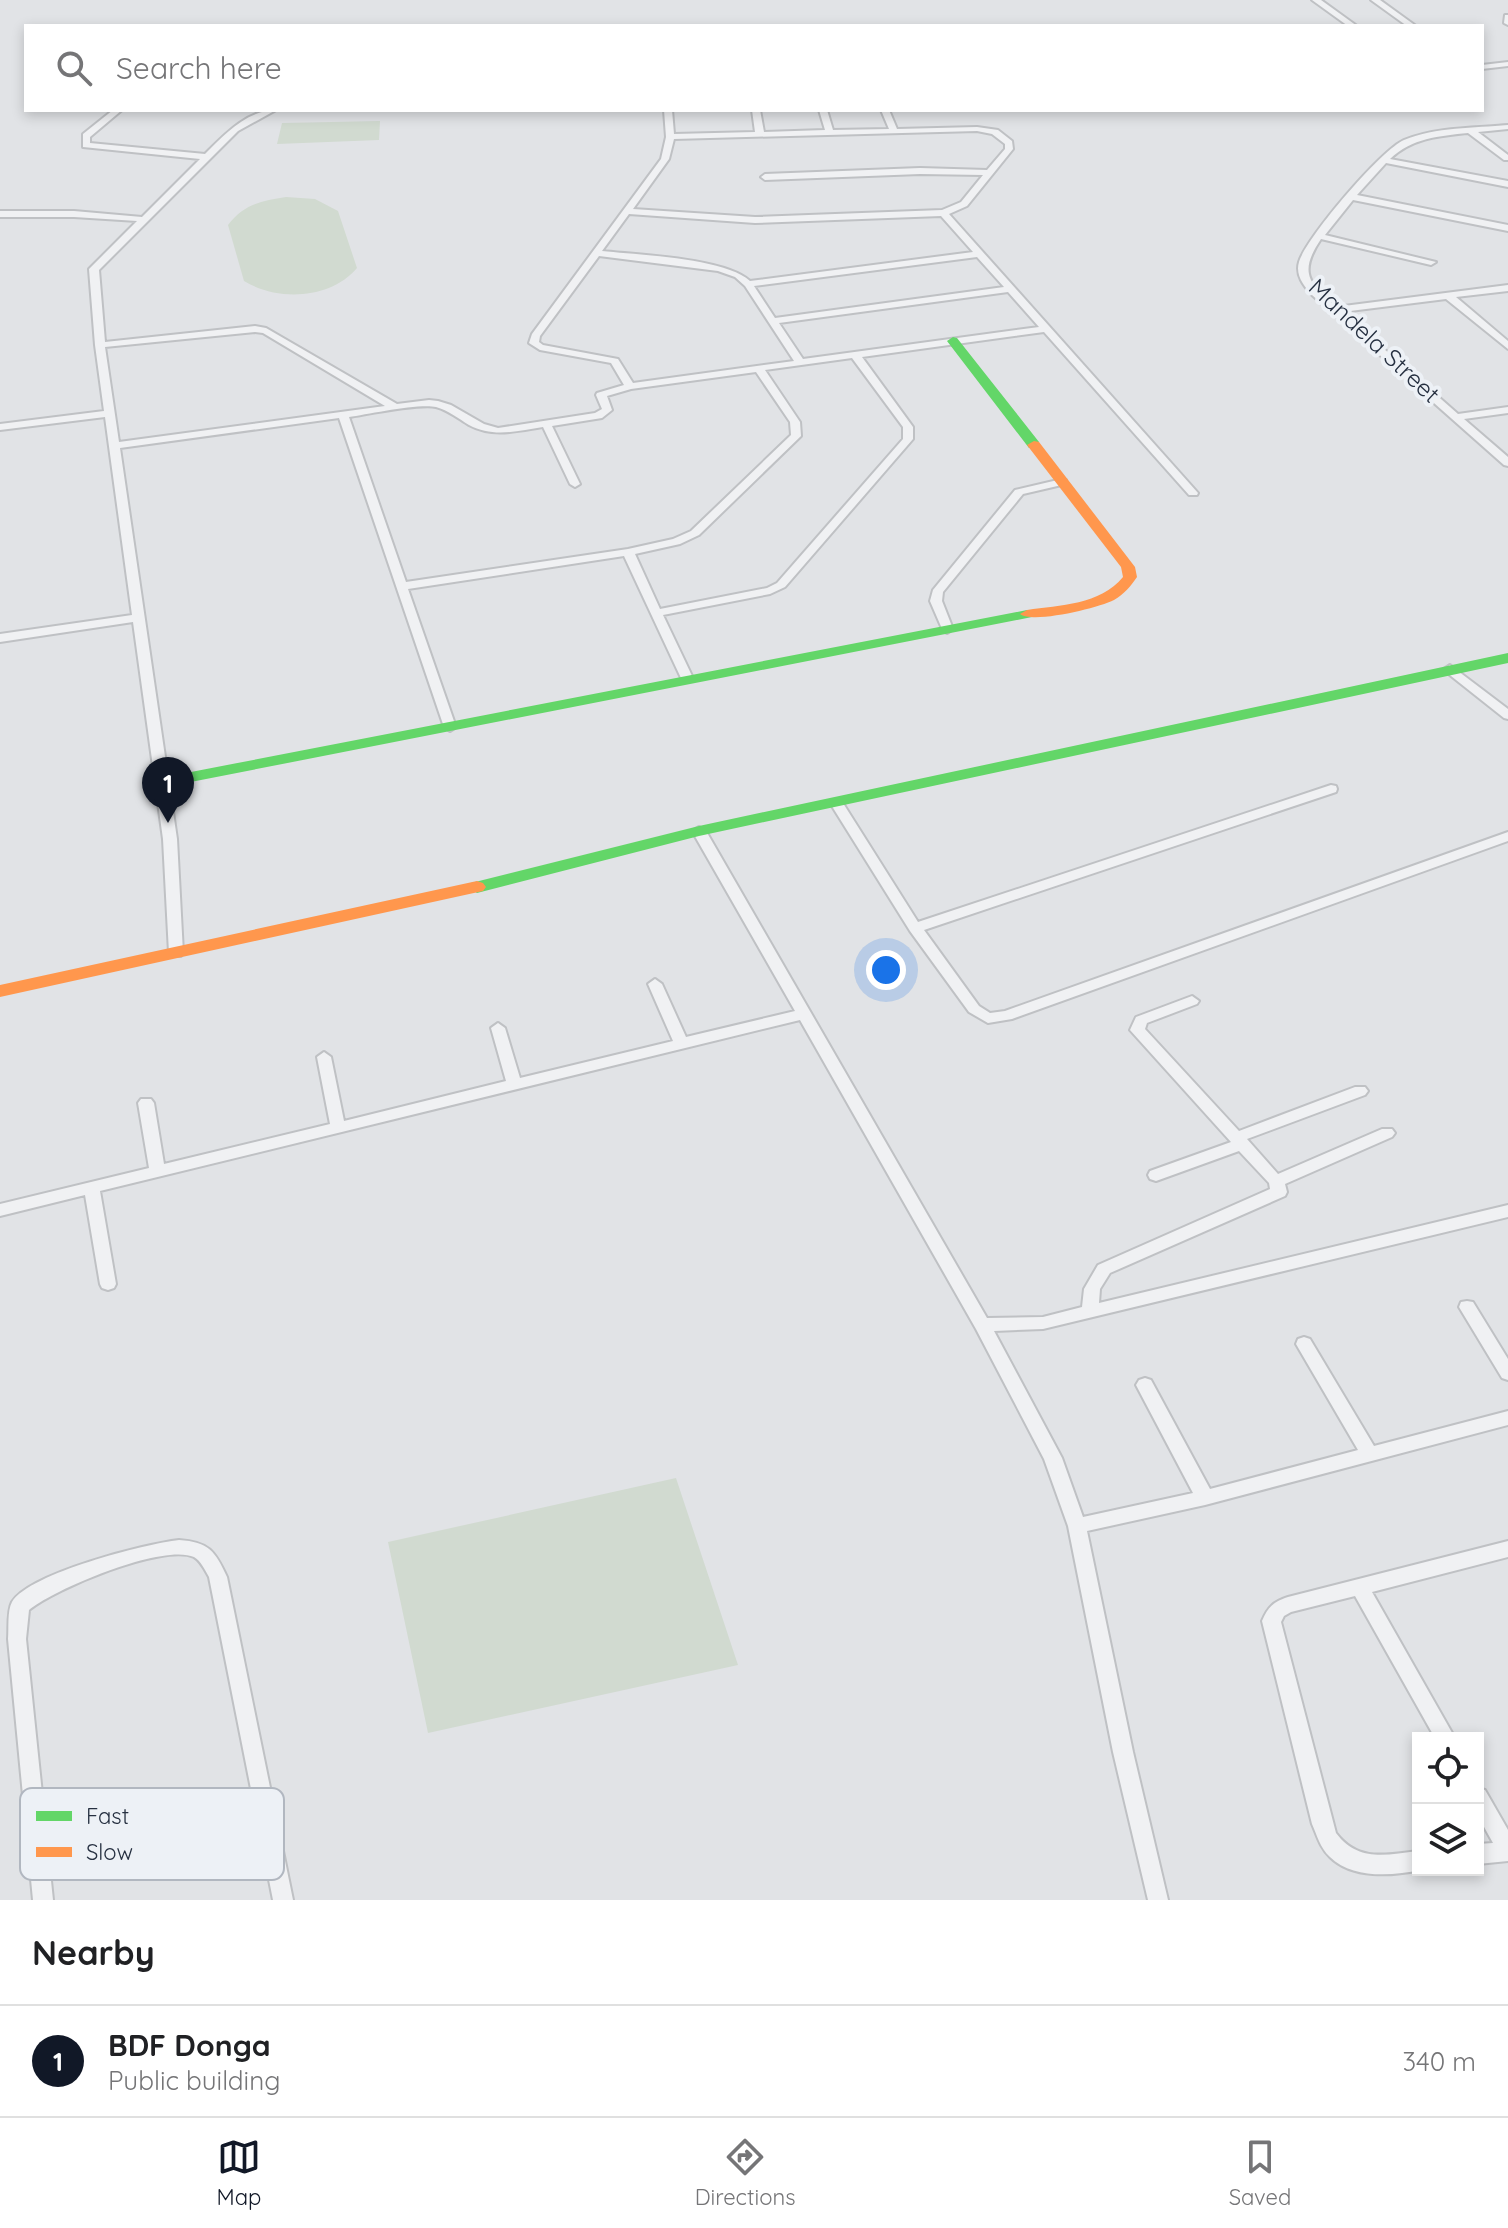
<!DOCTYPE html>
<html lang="en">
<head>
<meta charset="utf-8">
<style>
	:root { --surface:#fff; --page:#f6f6f6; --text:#202124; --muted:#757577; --line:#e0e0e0; --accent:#111827 }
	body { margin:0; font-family:Quicksand,sans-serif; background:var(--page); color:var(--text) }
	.controls { position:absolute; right:24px; bottom:24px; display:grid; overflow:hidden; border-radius:0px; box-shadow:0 4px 12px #0003 }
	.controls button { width:72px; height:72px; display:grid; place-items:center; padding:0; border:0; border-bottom:2px solid var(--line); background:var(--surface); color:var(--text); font:40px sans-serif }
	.you { position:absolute; left:886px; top:970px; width:28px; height:28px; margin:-20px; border:6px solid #fff; border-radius:50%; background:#1a73e8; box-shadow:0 0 0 12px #1a73e833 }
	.badge { display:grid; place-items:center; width:52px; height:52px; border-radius:50%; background:var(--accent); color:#fff; font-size:26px; font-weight:700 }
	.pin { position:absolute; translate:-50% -66px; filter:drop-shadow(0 2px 4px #0008) }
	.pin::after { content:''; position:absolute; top:42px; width:28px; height:24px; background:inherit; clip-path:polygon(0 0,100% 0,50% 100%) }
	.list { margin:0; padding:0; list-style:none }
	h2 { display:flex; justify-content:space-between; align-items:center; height:104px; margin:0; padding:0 32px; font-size:34px }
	h2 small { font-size:26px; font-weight:400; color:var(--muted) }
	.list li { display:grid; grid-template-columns:52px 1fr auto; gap:24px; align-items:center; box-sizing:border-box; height:112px; padding:0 32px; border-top:2px solid var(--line) }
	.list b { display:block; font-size:30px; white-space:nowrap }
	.list p { margin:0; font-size:26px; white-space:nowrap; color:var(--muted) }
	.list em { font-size:26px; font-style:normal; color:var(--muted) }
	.icon { flex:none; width:44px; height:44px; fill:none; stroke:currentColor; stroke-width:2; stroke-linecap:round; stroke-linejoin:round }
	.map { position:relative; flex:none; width:1508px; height:1900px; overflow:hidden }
	.search { position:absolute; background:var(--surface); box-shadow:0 4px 12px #0003; left:24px; right:24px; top:24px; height:88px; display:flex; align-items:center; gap:20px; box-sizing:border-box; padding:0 28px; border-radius:0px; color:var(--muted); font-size:30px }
	.sheet { height:216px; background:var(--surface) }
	nav { display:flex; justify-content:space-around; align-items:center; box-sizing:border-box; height:112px; border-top:2px solid var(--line); background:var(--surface); font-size:22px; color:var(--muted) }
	nav a { display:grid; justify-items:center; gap:4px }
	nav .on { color:var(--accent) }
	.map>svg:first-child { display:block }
	.green { fill:#d1dad0 }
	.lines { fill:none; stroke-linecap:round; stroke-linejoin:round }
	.street-casing { stroke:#bfc1c4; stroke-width:4 }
	.street { fill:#f0f1f3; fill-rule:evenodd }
	.fast { fill:#63d668; fill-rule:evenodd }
	.slow { fill:#ff974d; fill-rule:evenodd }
	.labels { text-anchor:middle; stroke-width:8; stroke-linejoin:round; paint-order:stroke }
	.far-street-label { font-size:24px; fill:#263041; stroke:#edf1f6 }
	.key { fill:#edf1f6; stroke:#b1b7c0; stroke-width:2 }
	.key-label { font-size:22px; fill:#263041 }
</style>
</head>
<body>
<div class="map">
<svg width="1508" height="1900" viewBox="0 0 1508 1900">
	<rect width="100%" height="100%" fill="#e1e3e6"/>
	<!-- green -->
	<path class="green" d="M380,121L379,140L277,144L282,123Z
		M286,197L315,199L338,211L357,268C331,299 278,302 244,281L228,225C244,204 261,201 286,197Z
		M676,1478L738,1665L428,1733L388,1542Z"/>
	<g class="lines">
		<!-- street casing -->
		<g class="street-casing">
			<path id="street" d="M1312,0H1321L1357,26H1348Z
				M1371,0H1380L1416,26H1407Z
				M1505,15H1508V25L1504,23Z
				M1508,62V66L1482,69V65Z
				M113,110H122L90,137V143L205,154C224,135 247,110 276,110L238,131L99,270L105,342L255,326L266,328L397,404L429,400L438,401L451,405L484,424L498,428L595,413L602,409L596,395L597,393L624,385L611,363L540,350L529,343L532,334L661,159L666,137L664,110H672L674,134L755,132L752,110H760L764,132L825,130L819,110H827L833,130L889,129L881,110H889L897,129L977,127L998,130L1012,141L1013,149L967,206L949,214L1198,493L1197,495H1189L1044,332L862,357L913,427V439L785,587L770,594L663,615L693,678L691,681H683L681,678L624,556L408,589L456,727L450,731L444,727L339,418L120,448L177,839L183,953L181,956H171L169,953L163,839L133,622L0,642V634L132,615L105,417L0,430V424L104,411L95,345L89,269L137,221L74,217H0V211H74L142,217L200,159L83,147V134ZM977,131L992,134L1005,144V149L987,170L920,168L765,174L761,177L765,180L920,174L983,175L961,202L942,210L755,217L633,209L669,159L674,139ZM629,214L755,223L941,216L973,252L750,281C725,258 639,255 602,251ZM599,256L718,271L735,277L745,286L794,361L633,383L618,359L543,345L539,342L540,336ZM977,257L1004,287L775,318L754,286ZM1008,292L1039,327L803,359L779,323ZM255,332L263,333L385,406L119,442L105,347ZM852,358L903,427V439L777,583L767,588L660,609L635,554L680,544L699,535L801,436L800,422L765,370ZM756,372L790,422L791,435L691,531L673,539L628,549L406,582L349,417C368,414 420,403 436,407C448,410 459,419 469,425C493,438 517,431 543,427L570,484L575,487L580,484L552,426L602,418L612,410L607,396L631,389Z
				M1508,125V129L1478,132L1508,155V160H1504L1468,133C1439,136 1412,138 1390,159L1508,181V187L1386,163L1357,195L1508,225V231L1353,200L1325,235L1436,262L1431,265L1321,239C1298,273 1309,283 1336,307L1508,285V291L1456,297L1508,341V349L1446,299L1342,312L1458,414L1508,407V413L1464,419L1508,457V466L1504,465L1312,295C1304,286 1295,275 1299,262C1306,238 1381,150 1404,140C1436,127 1474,128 1508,125Z
				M1062,479L1066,480V484L1023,494L943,592L942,601L953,629L947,633L943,631L930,601L933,590L1015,490Z
				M1450,665L1508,709V719L1504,718L1446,672L1444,669Z
				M1331,785L1336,786L1337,789L1336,792L924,930L979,1006L990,1013L1005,1011L1508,832V841L1012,1019L988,1023L969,1012L910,931L830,803L831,800H841L918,922Z
				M699,827L706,831L987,1318L1043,1317L1082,1307L1084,1289L1098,1265L1270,1189L1269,1183L1239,1151L1156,1181L1150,1179L1148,1175L1150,1171L1231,1142L1130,1030L1136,1017L1192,996L1199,1001L1197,1004L1147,1023L1145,1029L1239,1131L1355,1087H1365L1368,1091L1365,1095L1247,1139L1278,1174L1382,1129H1392L1395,1133L1392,1137L1285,1184L1287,1192L1285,1196L1110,1273L1100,1289L1099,1303L1508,1205V1217L1043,1329L994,1331L1062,1458L1083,1517L1193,1493L1136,1385L1139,1380L1145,1378L1151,1380L1210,1489L1358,1450L1296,1344L1298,1339L1304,1337L1310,1339L1374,1446L1508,1411V1425L1205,1505L1087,1531L1133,1752L1168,1900H1148L1113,1752L1068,1526L1044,1459L976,1329L800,1020L100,1191L116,1284L114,1288L108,1290L102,1288L100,1284L85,1195L0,1216V1204L149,1168L138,1103L141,1099H151L154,1103L164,1164L330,1124L317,1057L324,1052L331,1057L344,1121L506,1081L491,1028L498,1023L505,1028L520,1078L673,1041L648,984L655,979L662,984L686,1037L795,1011L692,831Z
				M1467,1301L1473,1302L1508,1359V1380L1502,1378L1459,1307L1461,1302Z
				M179,1540C209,1542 215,1551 227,1577L293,1900H273L209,1577C205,1570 201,1561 194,1557C163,1543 54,1589 29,1610L26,1639L53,1900H33L8,1639C9,1628 7,1611 12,1602C30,1573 145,1544 179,1540Z
				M1508,1541V1557L1372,1592L1455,1738H1435L1355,1596L1291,1612L1284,1616L1281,1622L1336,1833C1358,1862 1385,1855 1418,1851V1870H1420C1392,1876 1352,1879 1330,1857C1320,1848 1317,1835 1312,1824L1262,1621C1268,1607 1273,1602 1288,1597Z
				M1478,1788L1485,1790L1508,1830V1861L1478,1864V1844L1493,1843L1478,1816Z"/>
		</g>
		<!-- street -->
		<use href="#street" class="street"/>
		<!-- fast -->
		<path class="fast" d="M953,337L957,338L1039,442V448H1029L947,341Z
			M1027,610L1034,614L1032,617L160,788L152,783L160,778Z
			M1508,653V663L699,836L477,893L468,887L471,883L699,826Z"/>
		<!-- slow -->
		<path class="slow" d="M1034,441L1039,442L1135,567L1137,577C1131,586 1124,594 1114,600C1098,608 1033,624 1020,614L1027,610C1060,605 1100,605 1123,577L1121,567L1027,445Z
			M477,881L483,883L486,887L483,891L0,997V985Z"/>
	</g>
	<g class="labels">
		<!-- far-street labels -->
		<g class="far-street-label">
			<text transform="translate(1374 341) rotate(43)" y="8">Mandela Street</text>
		</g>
	</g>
	<!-- legend -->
	<rect x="20" y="1788" width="264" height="92" rx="12" class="key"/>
	<rect x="36" y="1811" width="36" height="10" fill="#63d668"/>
	<rect x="36" y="1847" width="36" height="10" fill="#ff974d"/>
	<g class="key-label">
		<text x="86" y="1824">Fast</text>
		<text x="86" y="1860">Slow</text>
	</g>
</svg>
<div class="controls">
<button><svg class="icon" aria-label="locate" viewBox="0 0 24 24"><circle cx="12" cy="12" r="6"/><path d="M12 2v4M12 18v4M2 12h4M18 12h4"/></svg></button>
<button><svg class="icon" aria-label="layers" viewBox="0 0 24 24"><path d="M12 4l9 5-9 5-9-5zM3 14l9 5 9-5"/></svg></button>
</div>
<div class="you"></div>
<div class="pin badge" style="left:168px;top:823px">1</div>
<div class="search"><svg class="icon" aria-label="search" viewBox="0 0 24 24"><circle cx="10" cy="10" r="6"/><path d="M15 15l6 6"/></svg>Search here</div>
</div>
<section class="sheet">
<h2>Nearby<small></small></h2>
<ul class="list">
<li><span class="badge">1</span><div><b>BDF Donga</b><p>Public building</p></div><em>340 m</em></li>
</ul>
</section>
<nav>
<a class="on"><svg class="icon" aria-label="map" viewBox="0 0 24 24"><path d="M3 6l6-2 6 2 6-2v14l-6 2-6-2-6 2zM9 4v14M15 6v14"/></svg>Map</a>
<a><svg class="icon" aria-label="directions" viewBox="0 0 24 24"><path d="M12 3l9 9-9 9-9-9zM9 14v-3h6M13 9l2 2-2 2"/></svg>Directions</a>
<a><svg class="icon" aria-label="saved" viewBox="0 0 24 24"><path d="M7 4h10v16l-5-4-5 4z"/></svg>Saved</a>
</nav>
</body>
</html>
